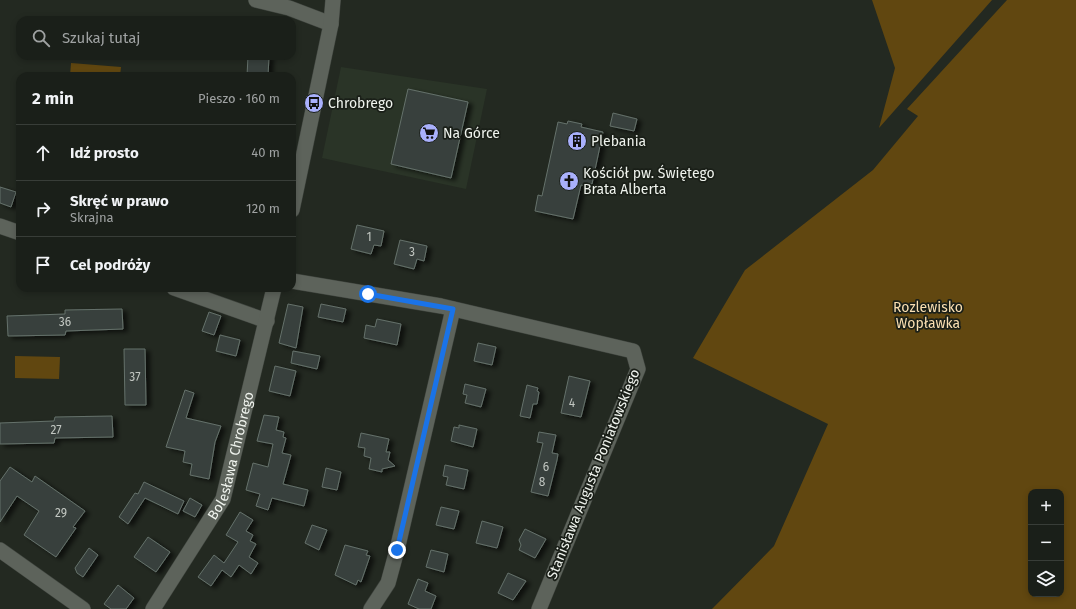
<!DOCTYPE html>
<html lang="pl">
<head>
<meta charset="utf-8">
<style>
	:root { --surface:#1a1f19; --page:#232722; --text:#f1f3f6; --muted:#9fa2a2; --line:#383d38 }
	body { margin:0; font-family:"Fira Sans",sans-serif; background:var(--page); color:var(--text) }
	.controls { position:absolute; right:12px; bottom:12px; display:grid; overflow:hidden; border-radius:8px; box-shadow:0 2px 6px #0003 }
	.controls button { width:36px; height:36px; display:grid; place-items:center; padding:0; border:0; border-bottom:1px solid var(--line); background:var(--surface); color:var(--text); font:20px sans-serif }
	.stop { position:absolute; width:12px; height:12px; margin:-9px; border:3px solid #1a73e8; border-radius:50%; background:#fff }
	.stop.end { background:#1a73e8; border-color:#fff; box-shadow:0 1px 4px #0008 }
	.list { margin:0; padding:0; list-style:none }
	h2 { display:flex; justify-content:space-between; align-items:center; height:52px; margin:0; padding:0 16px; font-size:17px }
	h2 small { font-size:13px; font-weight:400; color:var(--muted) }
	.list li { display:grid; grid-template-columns:26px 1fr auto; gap:12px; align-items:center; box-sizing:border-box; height:56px; padding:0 16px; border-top:1px solid var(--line) }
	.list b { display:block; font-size:15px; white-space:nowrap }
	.list p { margin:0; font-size:13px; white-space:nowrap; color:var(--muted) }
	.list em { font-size:13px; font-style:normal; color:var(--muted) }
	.icon { flex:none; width:22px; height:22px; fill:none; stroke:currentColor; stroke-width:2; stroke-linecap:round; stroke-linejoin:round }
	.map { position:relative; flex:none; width:1076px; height:609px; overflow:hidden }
	.search { position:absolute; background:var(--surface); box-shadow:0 2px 6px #0003; left:16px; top:16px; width:280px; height:44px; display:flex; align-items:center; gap:10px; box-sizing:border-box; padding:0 14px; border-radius:12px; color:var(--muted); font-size:15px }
	.panel { position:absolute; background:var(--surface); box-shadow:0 2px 6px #0003; left:16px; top:72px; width:280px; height:220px; border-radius:12px }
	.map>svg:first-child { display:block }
	.built { fill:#2a3427 }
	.green { fill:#614710; fill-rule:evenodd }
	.building { fill:#37413c; stroke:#65716b; filter:url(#shadow) }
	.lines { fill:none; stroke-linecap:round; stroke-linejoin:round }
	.street-casing { stroke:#3e433d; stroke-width:16 }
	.street { stroke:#5d635b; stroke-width:15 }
	.route { stroke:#1a73e8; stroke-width:5 }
	.labels { text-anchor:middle; stroke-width:3.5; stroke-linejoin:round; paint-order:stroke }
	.number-label { font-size:12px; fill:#c1c6c1 }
	.poi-label { font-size:14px; fill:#eff3ed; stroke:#1a1f18; text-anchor:start }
	.park-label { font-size:14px; fill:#fadfb1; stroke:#1a1f18 }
	.street-label { font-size:14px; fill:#eff3ed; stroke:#1a1f18 }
</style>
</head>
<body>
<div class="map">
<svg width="1076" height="609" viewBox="0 0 1076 609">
	<defs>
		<filter id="shadow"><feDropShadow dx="4.5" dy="2.5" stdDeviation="2" flood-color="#0009"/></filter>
	</defs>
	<rect width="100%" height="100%" fill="#232921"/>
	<!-- built -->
	<path class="built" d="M341,67L487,89L466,189L322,158Z"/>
	<!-- green -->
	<path class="green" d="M872,0H992L879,128L895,68Z
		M1007,0H1076V609H712L774,546L828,424L693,358L745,270L873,170L918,116L907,109ZM1031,492H1061V594H1031Z
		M71,63L121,67L120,76H70Z
		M15,356L60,357L59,379L15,378Z"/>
	<!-- building -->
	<path class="building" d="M248,56H269L268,76H247Z
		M408,89L468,102L451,178L391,164Z
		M613,113L637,119L634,131L610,126Z
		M568,121L582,124L581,127L603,132L592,184L588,183L587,186L581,185L573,219L535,211L538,195L542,196L558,122L567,124Z
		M0,187L16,192L11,207L0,203Z
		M357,225L384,231L381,246L374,245L371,254L351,249Z
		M400,240L427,246L424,261L417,259L414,269L394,264Z
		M288,304L303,307L296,348L279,343Z
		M321,304L346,309L343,322L318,317Z
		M122,309L123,329L66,331L65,335L8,336L7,316L65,314V310Z
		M209,312L221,316L214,335L202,331Z
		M377,319L401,324L397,345L364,338L366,325L375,327Z
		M220,335L240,340L236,356L216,351Z
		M478,343L496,347L492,365L474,361Z
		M124,349H145L146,405H125Z
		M293,351L320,356L317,369L291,363Z
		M275,366L296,371L290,396L269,391Z
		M569,376L590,381L581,417L561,413Z
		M465,384L486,389L481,407L465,403L467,395L463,394Z
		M527,385L538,388L537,391L539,392L537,404H533L530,418L520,416Z
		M185,390L194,393L186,418L221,426L215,442L209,479L190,475L192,464L183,462L185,451L166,447Z
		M264,415L279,417L276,430L284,432L283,437L286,438L282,453L291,455L283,484L308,490L304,506L272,498L268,510L256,506L260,494L246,490L253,463L268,467L273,444L257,441Z
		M112,416L113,437L55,438L54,443L0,444V423L54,421L55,417Z
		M459,425L477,429L473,447L451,441L454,427L459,428Z
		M539,432L556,435L552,453L558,454L557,460L548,496L531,492L543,443L537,442Z
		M361,433L389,439L386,452H390L388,460L395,466L382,469V472L369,469L371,458L364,456L365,448L358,447Z
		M445,465L468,470L464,489L446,485L448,477L443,476Z
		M10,467L32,482L35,476L85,511L73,527L76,528L56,557L24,535L39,511L17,496L0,522V481Z
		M326,468L341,472L337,490L322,487Z
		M144,482L184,501L178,514L145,498L128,524L119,517L135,493L138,494Z
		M190,498L202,505L195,517L183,511Z
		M441,507L459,511L454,529L436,525Z
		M240,512L253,520L246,531L253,535L250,541L256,544L249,557L258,563L251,574L239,565L231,577L222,570L211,586L198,577L214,555L224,563L238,542L226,535Z
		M482,521L503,527L497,548L476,543Z
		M312,525L327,530L319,550L305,543Z
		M525,529L546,539L535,558L519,550L521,545L519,540Z
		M148,537L170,552L156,572L134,557Z
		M345,545L368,551L366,555L370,556L361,582L358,580L356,585L335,575Z
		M89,548L98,555L83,577L77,573L75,568Z
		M431,550L448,554L444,572L426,567Z
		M508,573L526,581L513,600L498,593Z
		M418,579L428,583L425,591L436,596L431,609H419L408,604Z
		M118,585L134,598L126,609H111L104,604Z"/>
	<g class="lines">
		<!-- street casing -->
		<g class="street-casing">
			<g id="street">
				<path d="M256,0L289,8L331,24"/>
				<path d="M292,210L331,24L333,0"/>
				<path d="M0,226L20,233"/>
				<path d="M292,281L441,306L633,351L638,369L539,609"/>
				<path d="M174,288L267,321"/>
				<path d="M0,550L83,609"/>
				<path id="s1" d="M153,609L223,499L274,288"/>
				<path d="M371,609L388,583L397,550L453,309"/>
			</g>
		</g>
		<!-- street -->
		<use href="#street" class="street"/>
	</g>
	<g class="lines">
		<!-- route -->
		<path class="route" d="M368,294L453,309L397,550"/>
	</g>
	<!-- icons -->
	<defs>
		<g id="bus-disc" transform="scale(1)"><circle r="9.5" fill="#a9b0fc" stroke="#1a1f18"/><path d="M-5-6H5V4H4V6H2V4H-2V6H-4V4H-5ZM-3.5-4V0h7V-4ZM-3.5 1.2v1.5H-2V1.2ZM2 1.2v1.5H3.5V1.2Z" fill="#111"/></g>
		<g id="supermarket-disc" transform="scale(1)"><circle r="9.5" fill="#a9b0fc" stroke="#1a1f18"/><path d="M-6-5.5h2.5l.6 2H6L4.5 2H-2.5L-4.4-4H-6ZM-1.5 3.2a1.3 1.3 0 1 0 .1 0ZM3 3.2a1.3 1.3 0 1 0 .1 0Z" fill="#111"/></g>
		<g id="building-disc" transform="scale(1)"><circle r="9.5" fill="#a9b0fc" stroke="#1a1f18"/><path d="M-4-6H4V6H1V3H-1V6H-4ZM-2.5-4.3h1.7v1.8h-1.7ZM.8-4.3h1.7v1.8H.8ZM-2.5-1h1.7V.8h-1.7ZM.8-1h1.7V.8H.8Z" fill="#111"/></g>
		<g id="church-disc" transform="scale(1)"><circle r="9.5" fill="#a9b0fc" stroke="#1a1f18"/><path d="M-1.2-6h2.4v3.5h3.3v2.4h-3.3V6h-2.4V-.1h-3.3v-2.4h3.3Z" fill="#111"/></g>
	</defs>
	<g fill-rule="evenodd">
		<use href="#bus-disc" x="314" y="103"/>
		<use href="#supermarket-disc" x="429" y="133"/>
		<use href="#building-disc" x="577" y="141"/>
		<use href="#church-disc" x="569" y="181"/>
	</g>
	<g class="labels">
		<!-- number labels -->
		<g class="number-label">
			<text x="369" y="241">1</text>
			<text x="412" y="256">3</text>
			<text x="65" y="326">36</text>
			<text x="135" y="381">37</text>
			<text x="572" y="407">4</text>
			<text x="56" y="434">27</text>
			<text x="546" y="471">6</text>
			<text x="542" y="486">8</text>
			<text x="61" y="517">29</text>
		</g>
		<!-- poi labels -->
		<g class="poi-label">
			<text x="328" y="108">Chrobrego</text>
			<text x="443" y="138">Na Górce</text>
			<text x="591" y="146">Plebania</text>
			<text x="583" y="178">Kościół pw. Świętego<tspan x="583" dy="16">Brata Alberta</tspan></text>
		</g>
		<!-- park labels -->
		<g class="park-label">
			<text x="928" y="312">Rozlewisko<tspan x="928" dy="16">Wopławka</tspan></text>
		</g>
		<!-- street labels -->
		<g class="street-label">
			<text dy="5" stroke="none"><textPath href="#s1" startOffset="174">Bolesława Chrobrego</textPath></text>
			<text transform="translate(593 474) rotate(-68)" y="5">Stanisława Augusta Poniatowskiego</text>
		</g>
	</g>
</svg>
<div class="controls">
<button>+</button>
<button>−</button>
<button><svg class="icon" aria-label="layers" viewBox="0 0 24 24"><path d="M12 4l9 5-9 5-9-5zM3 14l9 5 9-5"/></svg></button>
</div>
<div class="stop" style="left:368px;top:294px"></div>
<div class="stop end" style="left:397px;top:550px"></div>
<div class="search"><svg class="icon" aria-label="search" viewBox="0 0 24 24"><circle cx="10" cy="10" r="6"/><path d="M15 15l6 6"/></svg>Szukaj tutaj</div>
<section class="panel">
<h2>2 min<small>Pieszo · 160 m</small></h2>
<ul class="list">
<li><svg class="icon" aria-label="ahead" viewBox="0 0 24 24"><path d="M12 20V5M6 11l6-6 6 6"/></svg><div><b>Idź prosto</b></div><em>40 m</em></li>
<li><svg class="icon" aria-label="right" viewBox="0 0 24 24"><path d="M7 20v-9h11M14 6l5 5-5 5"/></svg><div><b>Skręć w prawo</b><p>Skrajna</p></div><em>120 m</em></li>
<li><svg class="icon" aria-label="arrive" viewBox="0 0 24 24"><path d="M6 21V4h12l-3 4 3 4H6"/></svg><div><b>Cel podróży</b></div></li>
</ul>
</section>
</div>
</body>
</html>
